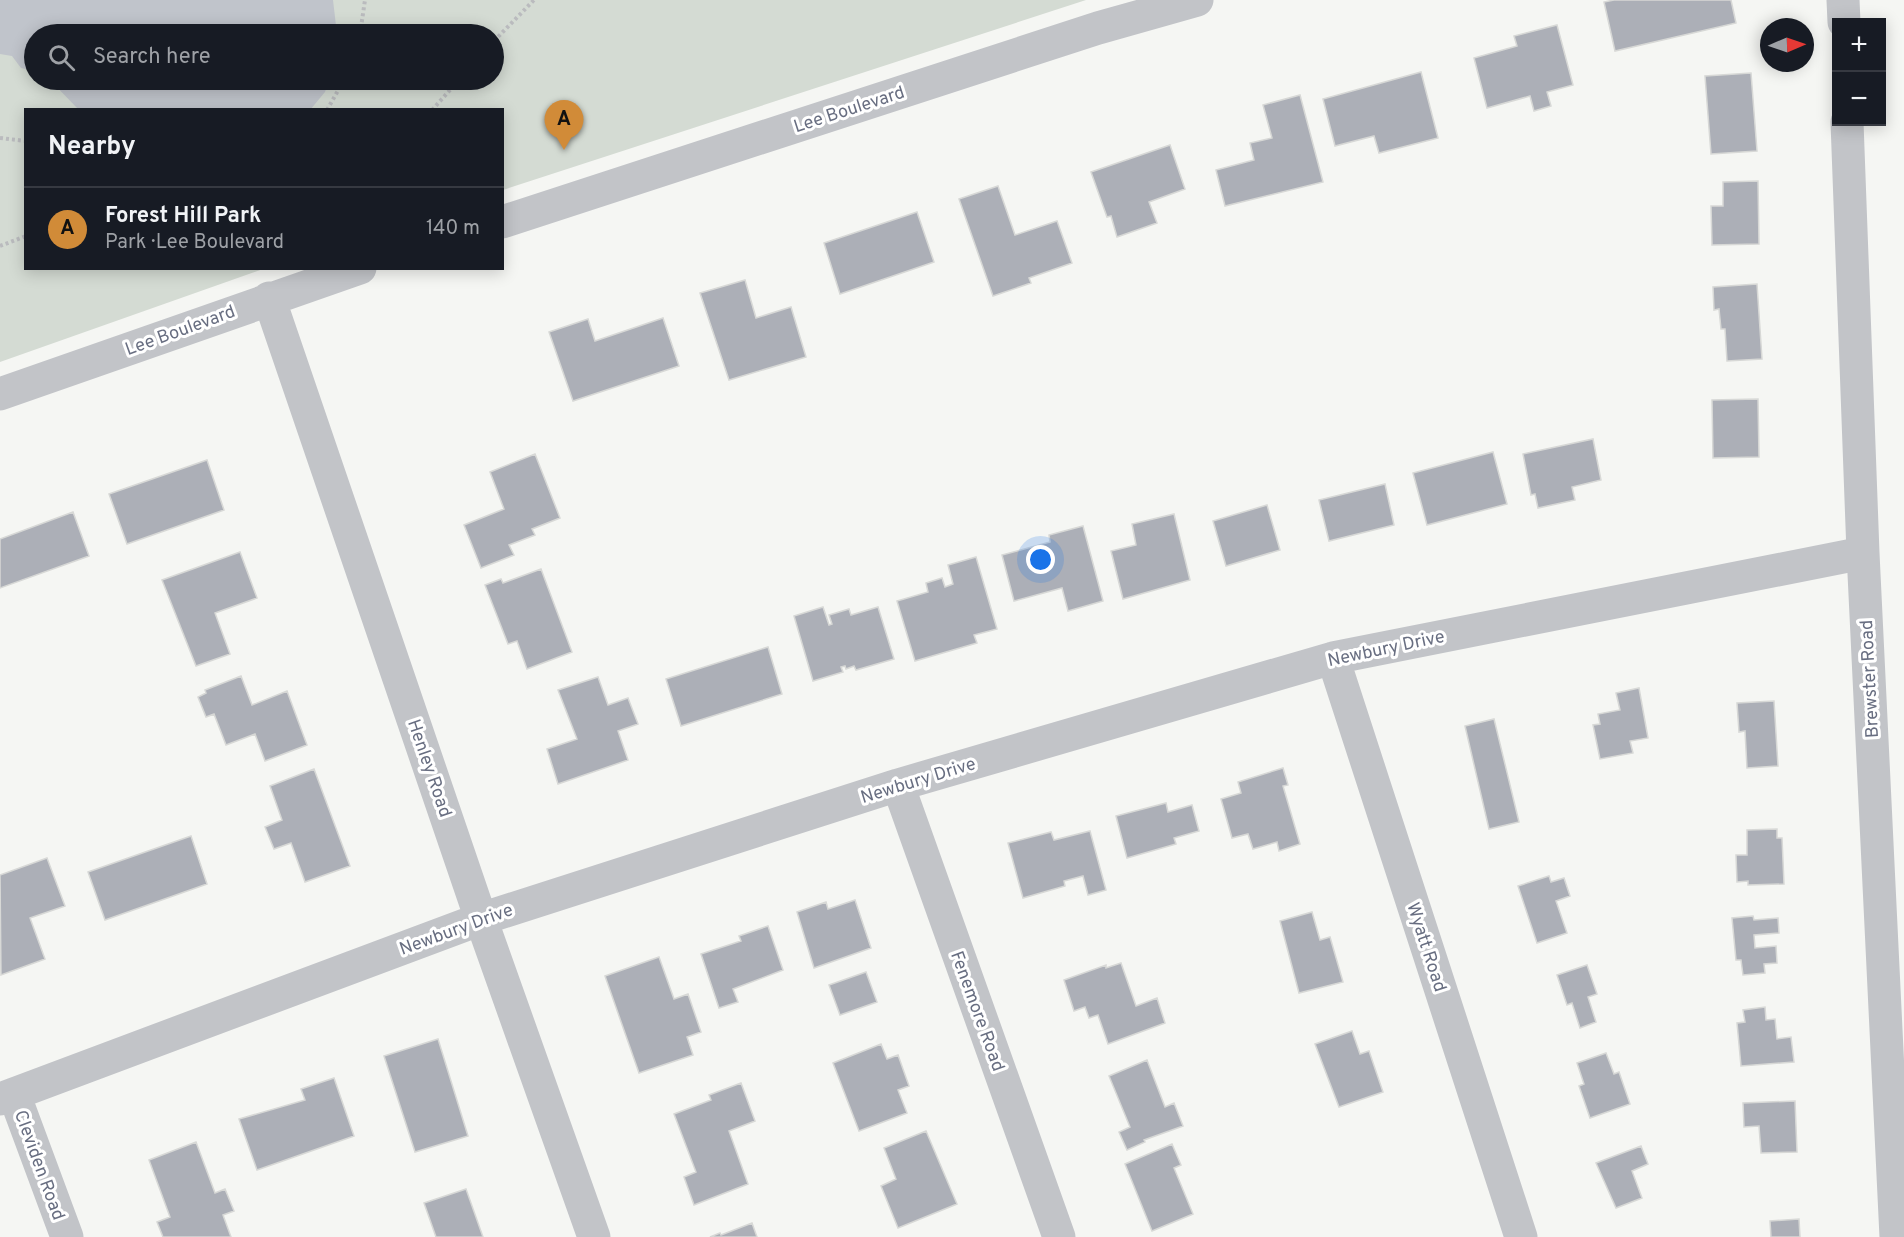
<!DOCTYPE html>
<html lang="en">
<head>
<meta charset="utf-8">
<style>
	:root { --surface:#171b24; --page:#20242c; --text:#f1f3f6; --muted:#9ea1a6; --line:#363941; --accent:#d18b38 }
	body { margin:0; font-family:Overpass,sans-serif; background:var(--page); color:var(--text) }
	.controls { position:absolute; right:18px; top:18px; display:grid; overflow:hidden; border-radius:0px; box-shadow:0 3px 15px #0003 }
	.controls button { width:54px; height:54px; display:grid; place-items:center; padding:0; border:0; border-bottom:2px solid var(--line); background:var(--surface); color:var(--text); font:30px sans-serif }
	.compass { position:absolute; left:1760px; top:18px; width:54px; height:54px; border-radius:50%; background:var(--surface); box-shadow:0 3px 15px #0003; rotate:88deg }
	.you { position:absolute; left:1041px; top:560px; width:21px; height:21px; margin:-15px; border:4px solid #fff; border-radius:50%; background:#1a73e8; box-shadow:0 0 0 9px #1a73e833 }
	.badge { display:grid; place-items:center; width:39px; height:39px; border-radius:50%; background:var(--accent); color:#111; font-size:20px; font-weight:700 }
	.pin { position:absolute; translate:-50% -50px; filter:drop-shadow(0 2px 3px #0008) }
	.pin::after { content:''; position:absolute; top:32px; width:21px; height:18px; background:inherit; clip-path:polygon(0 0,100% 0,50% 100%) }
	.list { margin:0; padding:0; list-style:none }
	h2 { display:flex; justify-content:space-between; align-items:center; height:78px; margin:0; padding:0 24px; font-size:26px }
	h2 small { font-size:20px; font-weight:400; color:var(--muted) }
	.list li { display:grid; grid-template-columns:39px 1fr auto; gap:18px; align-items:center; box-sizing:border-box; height:84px; padding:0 24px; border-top:2px solid var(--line) }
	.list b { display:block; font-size:22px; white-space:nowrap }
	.list p { margin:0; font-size:20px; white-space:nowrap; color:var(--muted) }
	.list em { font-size:20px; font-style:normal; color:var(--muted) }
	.icon { flex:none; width:33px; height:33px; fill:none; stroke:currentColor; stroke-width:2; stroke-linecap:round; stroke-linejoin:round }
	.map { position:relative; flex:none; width:1904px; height:1237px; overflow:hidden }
	.search { position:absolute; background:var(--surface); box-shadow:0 3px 15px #0003; left:24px; top:24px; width:480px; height:66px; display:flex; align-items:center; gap:15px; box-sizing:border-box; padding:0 21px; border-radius:33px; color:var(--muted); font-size:22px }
	.panel { position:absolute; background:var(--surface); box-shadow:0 3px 15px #0003; left:24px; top:108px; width:480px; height:162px; border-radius:0px }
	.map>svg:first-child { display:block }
	.green { fill:#d4dbd3; fill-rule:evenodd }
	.water { fill:#c0c4cb }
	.building { fill:#acafb7; stroke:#d7d8d6; stroke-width:1.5 }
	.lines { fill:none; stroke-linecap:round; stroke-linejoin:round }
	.path { stroke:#babbbe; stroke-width:4; stroke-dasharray:3 3; stroke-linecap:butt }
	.minor { stroke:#c2c4c8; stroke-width:33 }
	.labels { text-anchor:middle; stroke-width:6; stroke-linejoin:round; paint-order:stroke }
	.street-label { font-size:18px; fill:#686e81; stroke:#fff }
</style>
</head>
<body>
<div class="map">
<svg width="1904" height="1237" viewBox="0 0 1904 1237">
	<rect width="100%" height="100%" fill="#f5f6f3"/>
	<!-- green -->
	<path class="green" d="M0,0H1086L503,190L502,110H26V268L263,269L0,362ZM34,34H494V80H34Z"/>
	<!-- water -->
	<path class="water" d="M0,0H333L337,34H34V71L21,68L12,56L0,54Z
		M50,80H329L325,92L310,110L78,109Z"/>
	<!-- building -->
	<path class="building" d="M1614,0H1731L1736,23L1615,51L1604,2Z
		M1557,25L1573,85L1547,92L1551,106L1534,111L1530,96L1487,108L1474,58L1517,46L1514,36Z
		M1421,72L1438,138L1379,153L1374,136L1335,146L1323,99Z
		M1751,73L1757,151L1711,154L1705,76Z
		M1300,95L1323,182L1225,206L1216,170L1254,160L1250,143L1272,138L1263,105Z
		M1170,145L1185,189L1149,202L1157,223L1117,237L1111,216L1107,217L1091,172Z
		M1758,181L1759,244L1712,245L1711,206H1723V182Z
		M998,186L1015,235L1057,221L1072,263L1029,278L1031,283L993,296L959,199Z
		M917,212L934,262L840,294L824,243Z
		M745,280L756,318L791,307L806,357L729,380L700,293Z
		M1757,284L1762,359L1727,361L1725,329H1721L1719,309L1714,310L1713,287Z
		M663,318L679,366L573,401L549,332L588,319L595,341Z
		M1758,399L1759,457L1713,458L1712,400Z
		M1593,439L1601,480L1572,487L1575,500L1538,508L1535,494L1531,495L1523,454Z
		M1493,452L1507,504L1427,525L1413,473Z
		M535,454L560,518L532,529L535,535L509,545L514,555L481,568L464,525L504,509L490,472Z
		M207,460L224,510L127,544L109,494Z
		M1385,484L1394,525L1329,541L1319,500Z
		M1267,505L1280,550L1226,566L1213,521Z
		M73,512L89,556L0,588V539Z
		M1174,514L1190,580L1123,599L1111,551L1136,545L1132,524Z
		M1083,526L1103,601L1068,611L1062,588L1014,601L1002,555L1050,542L1049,535Z
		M240,552L257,598L215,613L230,654L196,666L162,580Z
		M976,557L997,629L974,635L977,643L915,661L897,601L928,592L926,583L942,578L945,587L953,584L948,565Z
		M541,569L572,652L527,669L517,641L508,644L485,585L501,579L503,583Z
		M823,607L829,625L832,624L829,615L849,609L851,615L878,607L894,659L856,670L854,666L846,669L845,666L841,667L843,672L813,681L794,616Z
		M768,647L782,694L681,726L666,679Z
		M241,676L252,705L287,691L307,745L265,761L255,734L226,745L214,714L206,717L198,697L206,693L205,690Z
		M598,677L608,705L628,698L638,724L618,731L628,760L558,784L547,749L577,739L558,690Z
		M1639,688L1648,738L1630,741L1633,753L1600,759L1593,725L1600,724L1598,714L1620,710L1616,693Z
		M1774,701L1778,766L1747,768L1745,731L1739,732L1737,703Z
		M1494,719L1519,822L1489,829L1465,726Z
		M1283,768L1288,785L1283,786L1300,844L1279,851L1277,842L1253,849L1248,834L1232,838L1221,799L1241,793L1238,782Z
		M314,769L350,866L305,882L291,843L274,849L265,827L282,820L270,786Z
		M1166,803L1168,812L1192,805L1199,831L1174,838L1176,844L1127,858L1116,816Z
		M1777,829V838H1782L1784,884L1748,885V881L1737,882L1736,855H1747V830Z
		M1090,831L1106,890L1088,895L1083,876L1064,881L1065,886L1023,898L1008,843L1051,832L1054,840Z
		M191,836L207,884L105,920L88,872Z
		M47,858L65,906L30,918L45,959L1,975L0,875Z
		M1549,876L1551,882L1564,878L1570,896L1556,901L1567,933L1537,943L1518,886Z
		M855,900L871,948L814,968L797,912L826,902L828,909Z
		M1312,912L1320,940L1330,937L1343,982L1299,993L1280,921Z
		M1753,916L1754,920L1778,918L1779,933L1754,935L1755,948L1776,946L1777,963L1764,964L1765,973L1743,975L1741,960H1736L1732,918Z
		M768,926L783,970L733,989L738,1002L719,1008L701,954L741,941L739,936Z
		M659,957L674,999L688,994L701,1032L687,1037L693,1055L639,1073L605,976Z
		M1121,963L1136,1006L1157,998L1165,1023L1108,1044L1098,1015L1089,1018L1085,1007L1074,1011L1064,980L1106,965V968Z
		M1587,965L1597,994L1588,997L1596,1022L1580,1028L1572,1003L1567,1005L1557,975Z
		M866,972L877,1002L840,1015L829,985Z
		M1765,1007L1766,1020L1775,1019L1777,1039L1791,1037L1794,1062L1741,1066L1737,1023L1745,1022L1743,1010Z
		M1352,1031L1360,1054L1369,1051L1383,1092L1339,1107L1315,1044Z
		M438,1039L468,1136L415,1152L384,1056Z
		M881,1044L887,1059L898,1055L909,1086L898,1090L907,1113L859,1131L833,1063Z
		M1606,1053L1614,1074L1619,1072L1630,1104L1590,1118L1579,1086L1584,1084L1577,1063Z
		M1147,1060L1165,1107L1174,1103L1183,1126L1144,1140L1145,1142L1127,1150L1119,1132L1130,1127L1109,1076Z
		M334,1078L354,1136L257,1170L239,1119L305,1100L301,1089Z
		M741,1083L755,1121L729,1131L748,1184L694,1205L684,1177L696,1172L674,1114L711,1100L709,1095Z
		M1795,1101L1797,1152L1761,1153L1759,1126L1744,1127L1743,1103Z
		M926,1131L957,1204L898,1228L881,1186L896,1179L884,1148Z
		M196,1142L215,1193L225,1189L234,1211L223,1215L231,1237H163L157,1222L170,1217L149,1160Z
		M1172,1144L1181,1165L1174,1168L1193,1214L1152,1231L1125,1164Z
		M1641,1146L1648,1164L1632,1171L1642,1198L1616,1208L1596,1163Z
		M466,1189L483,1237H436L424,1203Z
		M1799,1219L1800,1237H1771L1770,1221Z
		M752,1223L757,1237H710L720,1233L721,1235Z"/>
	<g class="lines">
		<!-- path -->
		<path class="path" d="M360,34L365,0
			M494,41L534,0
			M327,110L344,80
			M432,110L459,80
			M0,138L26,141
			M0,246L26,236"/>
		<!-- minor -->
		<path class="minor" d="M1843,0L1844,22
			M1847,122L1863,553L1896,1237
			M502,222L1098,28L1197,0
			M269,298L481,919L594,1237
			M0,394L360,268
			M1333,658L1521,1237
			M898,785L1059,1237
			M14,1094L67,1237
			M0,1099L481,919L898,785L1333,658L1863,553"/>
	</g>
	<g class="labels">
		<!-- street labels -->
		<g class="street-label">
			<text transform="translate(849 109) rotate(-18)" y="6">Lee Boulevard</text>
			<text transform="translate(180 330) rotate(-20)" y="6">Lee Boulevard</text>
			<text transform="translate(1386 648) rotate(-12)" y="6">Newbury Drive</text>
			<text transform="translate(1869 679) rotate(-93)" y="6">Brewster Road</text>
			<text transform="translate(430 768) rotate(71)" y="6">Henley Road</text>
			<text transform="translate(918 780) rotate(-17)" y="6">Newbury Drive</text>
			<text transform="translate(456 929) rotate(-20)" y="6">Newbury Drive</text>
			<text transform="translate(1427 947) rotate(72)" y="6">Wyatt Road</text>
			<text transform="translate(978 1011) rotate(70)" y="6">Fenemore Road</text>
			<text transform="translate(40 1165) rotate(70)" y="6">Cleviden Road</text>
		</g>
	</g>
</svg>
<div class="controls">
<button>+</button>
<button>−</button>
</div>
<svg class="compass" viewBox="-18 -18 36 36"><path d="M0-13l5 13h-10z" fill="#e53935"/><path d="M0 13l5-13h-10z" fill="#9ea1a6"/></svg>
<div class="you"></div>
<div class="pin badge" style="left:564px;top:150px">A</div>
<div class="search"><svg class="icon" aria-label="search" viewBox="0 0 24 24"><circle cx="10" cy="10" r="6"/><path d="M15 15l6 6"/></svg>Search here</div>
<section class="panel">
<h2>Nearby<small></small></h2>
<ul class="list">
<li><span class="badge">A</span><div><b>Forest Hill Park</b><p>Park · Lee Boulevard</p></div><em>140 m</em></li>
</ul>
</section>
</div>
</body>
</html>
